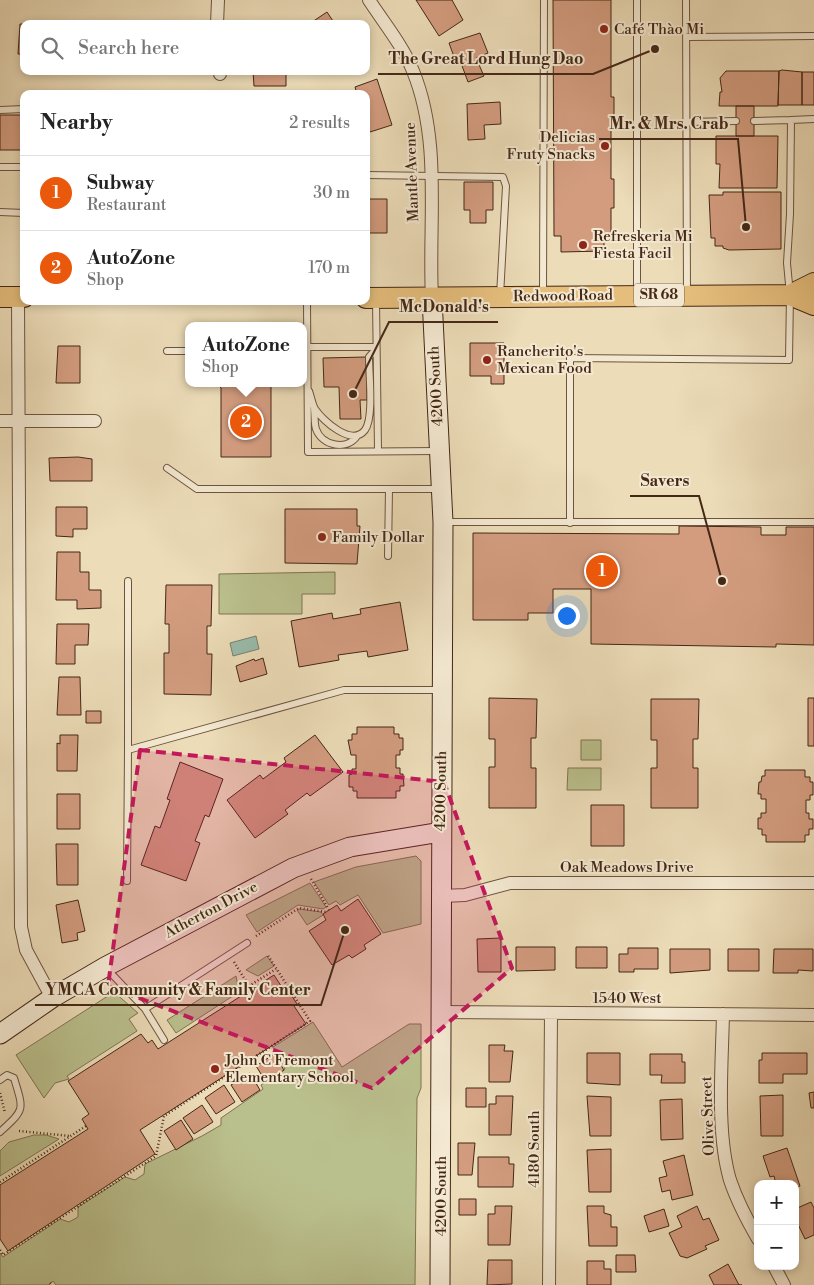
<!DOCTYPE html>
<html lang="en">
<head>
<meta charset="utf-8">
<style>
  body { margin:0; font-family:"Libre Bodoni",serif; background:#f2f2f2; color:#222 }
  .controls { position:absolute; right:15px; bottom:15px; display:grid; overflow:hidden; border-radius:10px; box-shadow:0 2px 8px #0003 }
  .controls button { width:45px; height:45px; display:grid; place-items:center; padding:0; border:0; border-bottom:1px solid #e0e0e0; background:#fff; color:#222; font:25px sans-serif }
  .you { position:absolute; left:566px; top:615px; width:18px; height:18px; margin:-12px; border:4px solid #fff; border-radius:50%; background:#1a73e8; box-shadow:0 0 0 8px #1a73e833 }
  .badge { display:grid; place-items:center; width:32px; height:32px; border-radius:50%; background:#ea580c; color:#fff; font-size:16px; font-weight:700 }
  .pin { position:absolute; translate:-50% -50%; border:2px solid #fff; box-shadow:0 1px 5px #0006 }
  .popup { position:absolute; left:185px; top:322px; width:122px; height:65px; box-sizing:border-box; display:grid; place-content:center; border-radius:10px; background:#fff; filter:drop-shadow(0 1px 4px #0005); font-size:16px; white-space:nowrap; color:#767676 }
  .popup b { font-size:19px; color:#222 }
  .popup::after { content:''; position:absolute; left:50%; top:100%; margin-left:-10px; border:10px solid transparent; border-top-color:#fff }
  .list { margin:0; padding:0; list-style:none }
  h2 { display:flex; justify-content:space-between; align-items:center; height:65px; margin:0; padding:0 20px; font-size:21px }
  h2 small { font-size:16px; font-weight:400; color:#767676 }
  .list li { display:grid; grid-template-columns:32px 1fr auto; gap:15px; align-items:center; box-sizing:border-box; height:75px; padding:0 20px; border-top:1px solid #e0e0e0 }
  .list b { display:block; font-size:19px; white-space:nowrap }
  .list p { margin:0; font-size:16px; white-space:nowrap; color:#767676 }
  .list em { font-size:16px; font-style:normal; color:#767676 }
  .icon { flex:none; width:28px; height:28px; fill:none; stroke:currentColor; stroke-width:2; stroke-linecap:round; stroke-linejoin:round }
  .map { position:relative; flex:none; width:814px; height:1285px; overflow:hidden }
  .search { position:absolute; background:#fff; box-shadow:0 2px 8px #0003; left:20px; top:20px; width:350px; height:55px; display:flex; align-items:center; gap:12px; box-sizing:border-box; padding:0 18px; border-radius:10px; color:#767676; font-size:19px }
  .panel { position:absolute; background:#fff; box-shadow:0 2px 8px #0003; left:20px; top:90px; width:350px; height:215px; border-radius:10px }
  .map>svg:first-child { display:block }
</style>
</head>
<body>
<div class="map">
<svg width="814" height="1285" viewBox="0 0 814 1285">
  <rect width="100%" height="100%" fill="#ecdcb8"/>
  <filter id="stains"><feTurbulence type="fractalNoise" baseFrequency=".004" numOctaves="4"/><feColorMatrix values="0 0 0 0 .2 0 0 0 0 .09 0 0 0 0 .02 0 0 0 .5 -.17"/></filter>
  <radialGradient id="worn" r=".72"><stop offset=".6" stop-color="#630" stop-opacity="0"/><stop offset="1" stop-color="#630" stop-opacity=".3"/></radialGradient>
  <!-- green -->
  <path fill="#bac08d" stroke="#7f7452" d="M335 572V594H302V614H219V574Z
    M581 740H601V760H581Z
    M568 768H601V790H567Z
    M416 856 421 861V924L383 933 358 895 340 905 336 901 329 905 314 882 356 867Z
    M310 883 326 907 323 909 298 905 257 932 246 915Z
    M299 909 321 912 323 915 307 925 297 910Z
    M267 956 274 966 258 976 246 970Z
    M236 976 239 992 176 1033 167 1020Z
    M114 992 138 1013 129 1019 137 1031 67 1076 69 1079 55 1083 44 1098 16 1055Z
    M313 1022 342 1067 409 1024H421V1088L417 1098 415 1285H56L53 1281 49 1285H0V1253L3 1257 60 1219 69 1222 78 1217V1207L125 1177 135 1180 144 1174 145 1164 202 1136 221 1125V1118L263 1089 261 1085 285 1069 273 1047Z
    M34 1135H46L59 1139 0 1176V1151L9 1142Z"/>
  <!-- water -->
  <path fill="#99bcac" stroke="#778070" d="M256 636 259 649 233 656 230 643Z"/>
  <!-- building -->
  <path fill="#d39c7f" stroke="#442716" d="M416 0H452L463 20 439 36Z
    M553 0H611V97H614V125H611V179H614V208H611V238H604V251L561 252V236H554Z
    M327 12 335 24H309Z
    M246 21 296 22V24H246Z
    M20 24H24V54H18Z
    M480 33 488 53 476 58 484 76 468 82 461 63 457 65 449 43Z
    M782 70 802 72V105H778L779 71Z
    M253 71H286V86H254Z
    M726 71H779L778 106H719L720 92H722L720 78Z
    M802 72H814V105H802Z
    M377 79 392 125 370 132 366 122V94H357L355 87Z
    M500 102 501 124 484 125 485 139 468 140 467 104Z
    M736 106H754V136H736Z
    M0 115H24V150H0Z
    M716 136H778L777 188H719L720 164H716Z
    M464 182H493V210H486V223H470V210H464Z
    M723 192H781V249L729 250 723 248V246H715V238H711L709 195H723Z
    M366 199H387V233H366Z
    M470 343H504V384H491V376H470Z
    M58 346H80V383H56Z
    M366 357 367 400H360L361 419H340L339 387H324L323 358Z
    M217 383H271V457H221V388Z
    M78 457 92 459V481H50L49 458Z
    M56 507H87V529H73V537L56 536Z
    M285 509H357V526H360L357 564 285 563Z
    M679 526 761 527V535H786V527H814V645L776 644V647L591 644V589H553V613H528V620H473V533L679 534Z
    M57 552H80V572H89V590H101V608L77 609V600H56Z
    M166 585H212L211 626H207V654H212L211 695 164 694V653H169V624H165Z
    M400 602 408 650 368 657 367 651 338 655 339 660 299 667 291 621 332 613 333 619 361 614 360 609Z
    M57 624H89L88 645H75V664H56Z
    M263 658 267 674 240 682 236 666 254 659 255 661Z
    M59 677H80L81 715H57Z
    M489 698 537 699 536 738H531V768H536V808H489V767H495V739H489Z
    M808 698H814V746H808Z
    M651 699H699L698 739H693V768H698V808H651V768H657V740H651Z
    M86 711H101V723H86Z
    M357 727H394V734H399V738H403V750H400V755H396V768H400V774H403L404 786H400V791H396V798H357V791H353V787H349V775L352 774V769H356V755H351L348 740H352V734H357Z
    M60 735H78L77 771H57V743L60 744Z
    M315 735 343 772 310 796 307 793 285 810 288 814 255 838 227 800 260 775 263 779 286 762 284 758Z
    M180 762 223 779 209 817 205 815 195 841 200 843 186 881 141 865 155 826 160 828 170 800 167 799Z
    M765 770H805V777H810V782H813V795H810V800H806V813H809V819H813V829H809V835H805V842H766V835H762V829H758V818H761V813H766V799H761V794H758L759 782H761L762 776H765Z
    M57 794H80V829H57Z
    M591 805H624V846H591Z
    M56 844H78V885H57Z
    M358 899 381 934 364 945 366 949 352 958 349 955 332 965 309 931 326 920 323 914 337 905 341 911Z
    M78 900 85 931 77 933 78 940 62 943 56 905Z
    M501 938V972H478L477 939Z
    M516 947H555V970L516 971Z
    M576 947H607V968H576Z
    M628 948H658V969H634V972H619V954H628Z
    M670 949H710V970L670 973Z
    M728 949H759V971H728Z
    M774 949H813V971L798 970V973H773Z
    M274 975 285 992 288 990 297 1004 294 1006 306 1024 140 1130 155 1154 8 1251 0 1239V1185L88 1129 82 1119 89 1114 68 1081 141 1034 148 1043 152 1040 158 1049Z
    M489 1045H505L504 1051H513L510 1082H489Z
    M587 1053H620V1085L587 1083Z
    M762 1053H807V1074H783V1083H759V1060H762Z
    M274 1054 284 1070 266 1082 256 1066Z
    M650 1054H682V1062H685V1083H661L662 1075H650Z
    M250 1073 260 1090 242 1102 231 1085Z
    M224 1085 235 1102 216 1114 205 1098Z
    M466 1088H486V1107H466Z
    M814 1092V1108H811L809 1093Z
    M783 1095V1136H761L760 1096Z
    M496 1096H513L511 1135H489V1104H496Z
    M587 1096 611 1097V1136H590Z
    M682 1099 683 1139 661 1140 660 1100Z
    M202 1105 213 1122 194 1134 183 1118Z
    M181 1120 193 1139 176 1150 164 1131Z
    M458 1143H475L472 1175H458Z
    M787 1148 800 1186 795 1188V1184H776L774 1176 770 1177 763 1156Z
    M611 1149V1192H589L587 1150Z
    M684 1155 693 1195 672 1200 670 1190 662 1192 659 1178 667 1176 663 1161Z
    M478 1157H509V1164H514L513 1187H478Z
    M459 1199H476V1215H459Z
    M811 1202 814 1208V1235L805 1239 795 1218V1209Z
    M495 1206H512L510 1245H488V1214H495Z
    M587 1206H604V1213L611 1215V1227H617V1246H589Z
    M697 1206 703 1220 709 1218 719 1240 705 1246 707 1249 687 1258 680 1256 669 1233 682 1227 677 1216Z
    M664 1209 669 1226 649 1232 644 1216Z
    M616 1255H635L636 1272H616Z
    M488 1260H512V1284L487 1285Z
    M587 1261H604V1269H611V1285H587Z
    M728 1264 739 1285H742H714L709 1275Z"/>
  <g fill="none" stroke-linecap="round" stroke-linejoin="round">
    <!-- lane casing -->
    <g stroke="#6e543e" stroke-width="8">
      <path id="lane" d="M637 0V294
        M686 0 687 294
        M686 37 814 36
        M0 110 24 109
        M754 121 791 120
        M686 122 736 121
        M0 167H24
        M366 175 503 177 506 186 500 296
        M0 212 24 213
        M543 294 544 0
        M307 301 308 452 438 451
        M376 301 378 450
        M307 347H376
        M167 351H188
        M309 391C311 396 312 404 315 409 323 421 352 447 365 430 374 418 369 374 369 357L376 349
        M314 409C315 415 314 423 316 429 322 446 347 451 357 436
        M167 468 197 489H439
        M445 522H814
        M570 523V358L789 360 790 295 787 263 790 214 791 120 814 119
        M388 556 389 489
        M128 750V581
        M127 881 128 750 344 690H441
        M106 968 145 1009 247 943
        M145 1009 164 1040
        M0 1080 7 1075 14 1078C24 1111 25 1109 0 1132"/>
    </g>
    <!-- street casing -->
    <g stroke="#6e543e" stroke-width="14">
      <path id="street" d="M369 0C384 23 403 46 413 71 442 142 428 223 432 298
        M217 24 218 0
        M220 71V74
        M18 297 21 927 26 950 52 998
        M0 421H95
        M442 896 465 895 510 883H814
        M441 1012 814 1015
        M723 1014C722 1064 716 1132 730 1180 737 1201 747 1220 758 1239
        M774 1266 784 1285
        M549 1285 551 1013"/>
    </g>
    <!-- secondary casing -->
    <g stroke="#442716" stroke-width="21">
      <path id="secondary" d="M432 298 443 522 440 1285
        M0 1034 52 998 105 967 293 868 350 847 441 832"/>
    </g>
    <!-- primary casing -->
    <g stroke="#442716" stroke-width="22">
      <path id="primary" d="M790 295 814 283
        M0 297H24
        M366 298 790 295 814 305"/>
    </g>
    <!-- path -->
    <path stroke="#442716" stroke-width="2.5" stroke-dasharray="1 2.5" stroke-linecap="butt" d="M311 879 329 910
      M256 936 299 908 326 912
      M234 962 249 986 276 969
      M0 1093 5 1113
      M19 1131 70 1136
      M0 1182 86 1126
      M0 1250 3 1255 156 1156 164 1116 310 1021 267 954
      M50 1283 52 1285"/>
    <!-- lane -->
    <use href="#lane" stroke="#f3e8d1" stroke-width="6"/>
    <!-- street -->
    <use href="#street" stroke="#f3e8d1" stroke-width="12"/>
    <!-- secondary -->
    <use href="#secondary" stroke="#f3e8d1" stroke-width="19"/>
    <!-- primary -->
    <use href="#primary" stroke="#e6be7c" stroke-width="20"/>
  </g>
  <!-- marked area -->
  <path fill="#c2185b" fill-opacity="0.2" stroke="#c2185b" stroke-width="4" stroke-dasharray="10 6" stroke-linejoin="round" d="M140 750 444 782 512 968 372 1088 108 986Z"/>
  <!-- markers -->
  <g fill="#8f2418" stroke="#f3e8d1" stroke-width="2">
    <circle cx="604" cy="29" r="5"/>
    <circle cx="605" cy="146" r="5"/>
    <circle cx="583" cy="245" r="5"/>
    <circle cx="487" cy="360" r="5"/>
    <circle cx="322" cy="537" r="5"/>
    <circle cx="215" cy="1069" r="5"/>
  </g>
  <g text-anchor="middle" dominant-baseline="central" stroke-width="4" stroke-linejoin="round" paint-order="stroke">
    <!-- shield labels -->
    <rect fill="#f3e8d1" stroke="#78614e" stroke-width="1" x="634" y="283.5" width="50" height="23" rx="4"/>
    <g font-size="14" font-weight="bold" fill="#442716">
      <text x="659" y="295">SR 68</text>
    </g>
    <!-- poi labels -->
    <g font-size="15" fill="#442716" stroke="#f3e8d1" text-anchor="start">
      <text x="614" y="29">Café Thào Mi</text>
      <text x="595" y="137" text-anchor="end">Delicias<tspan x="595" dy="17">Fruty Snacks</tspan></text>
      <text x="593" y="236">Refreskeria Mi<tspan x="593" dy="17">Fiesta Facil</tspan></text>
      <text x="497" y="351">Rancherito's<tspan x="497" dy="17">Mexican Food</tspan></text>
      <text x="332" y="537">Family Dollar</text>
      <text x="225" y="1060">John C Fremont<tspan x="225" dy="17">Elementary School</tspan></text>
    </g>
    <!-- street labels -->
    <g font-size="15" fill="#442716" stroke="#f3e8d1">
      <text transform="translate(412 172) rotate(-92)">Mantle Avenue</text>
      <text transform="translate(563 296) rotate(-1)">Redwood Road</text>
      <text transform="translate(436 386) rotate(-93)">4200 South</text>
      <text transform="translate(441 791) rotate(-89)">4200 South</text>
      <text x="627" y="867">Oak Meadows Drive</text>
      <text transform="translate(211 910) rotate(-28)">Atherton Drive</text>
      <text x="627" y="998">1540 West</text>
      <text transform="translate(708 1116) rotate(-92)">Olive Street</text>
      <text transform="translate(534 1149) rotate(-90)">4180 South</text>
      <text transform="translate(441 1196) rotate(-90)">4200 South</text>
    </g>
  </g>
  <!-- callouts -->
  <path fill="none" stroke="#442716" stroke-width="2" d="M655 49L593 74H378M746 227L738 139H599M353 394L389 322H498M722 581L699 496H630M345 930L321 1005H35"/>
  <g fill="#442716" stroke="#f3e8d1" stroke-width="2">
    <circle cx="655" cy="49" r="5"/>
    <circle cx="746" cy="227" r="5"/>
    <circle cx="353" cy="394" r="5"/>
    <circle cx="722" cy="581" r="5"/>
    <circle cx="345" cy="930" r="5"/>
  </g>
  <g font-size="16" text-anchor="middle" font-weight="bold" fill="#442716" stroke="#f3e8d1" stroke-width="4" stroke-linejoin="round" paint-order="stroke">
    <text x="486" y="64">The Great Lord Hung Dao</text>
    <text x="669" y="129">Mr. &amp; Mrs. Crab</text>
    <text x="444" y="312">McDonald's</text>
    <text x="665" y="486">Savers</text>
    <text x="178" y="995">YMCA Community &amp; Family Center</text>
  </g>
  <rect width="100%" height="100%" filter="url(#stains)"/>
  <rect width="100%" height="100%" fill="url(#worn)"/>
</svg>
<div class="controls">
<button>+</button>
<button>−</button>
</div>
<div class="you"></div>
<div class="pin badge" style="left:602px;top:571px">1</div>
<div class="pin badge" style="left:246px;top:422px">2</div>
<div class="popup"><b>AutoZone</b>Shop</div>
<div class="search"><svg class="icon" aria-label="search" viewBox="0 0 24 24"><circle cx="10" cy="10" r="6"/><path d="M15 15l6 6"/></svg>Search here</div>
<section class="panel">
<h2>Nearby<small>2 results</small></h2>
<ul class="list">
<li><span class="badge">1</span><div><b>Subway</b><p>Restaurant</p></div><em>30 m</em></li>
<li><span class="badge">2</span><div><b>AutoZone</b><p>Shop</p></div><em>170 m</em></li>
</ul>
</section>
</div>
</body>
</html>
